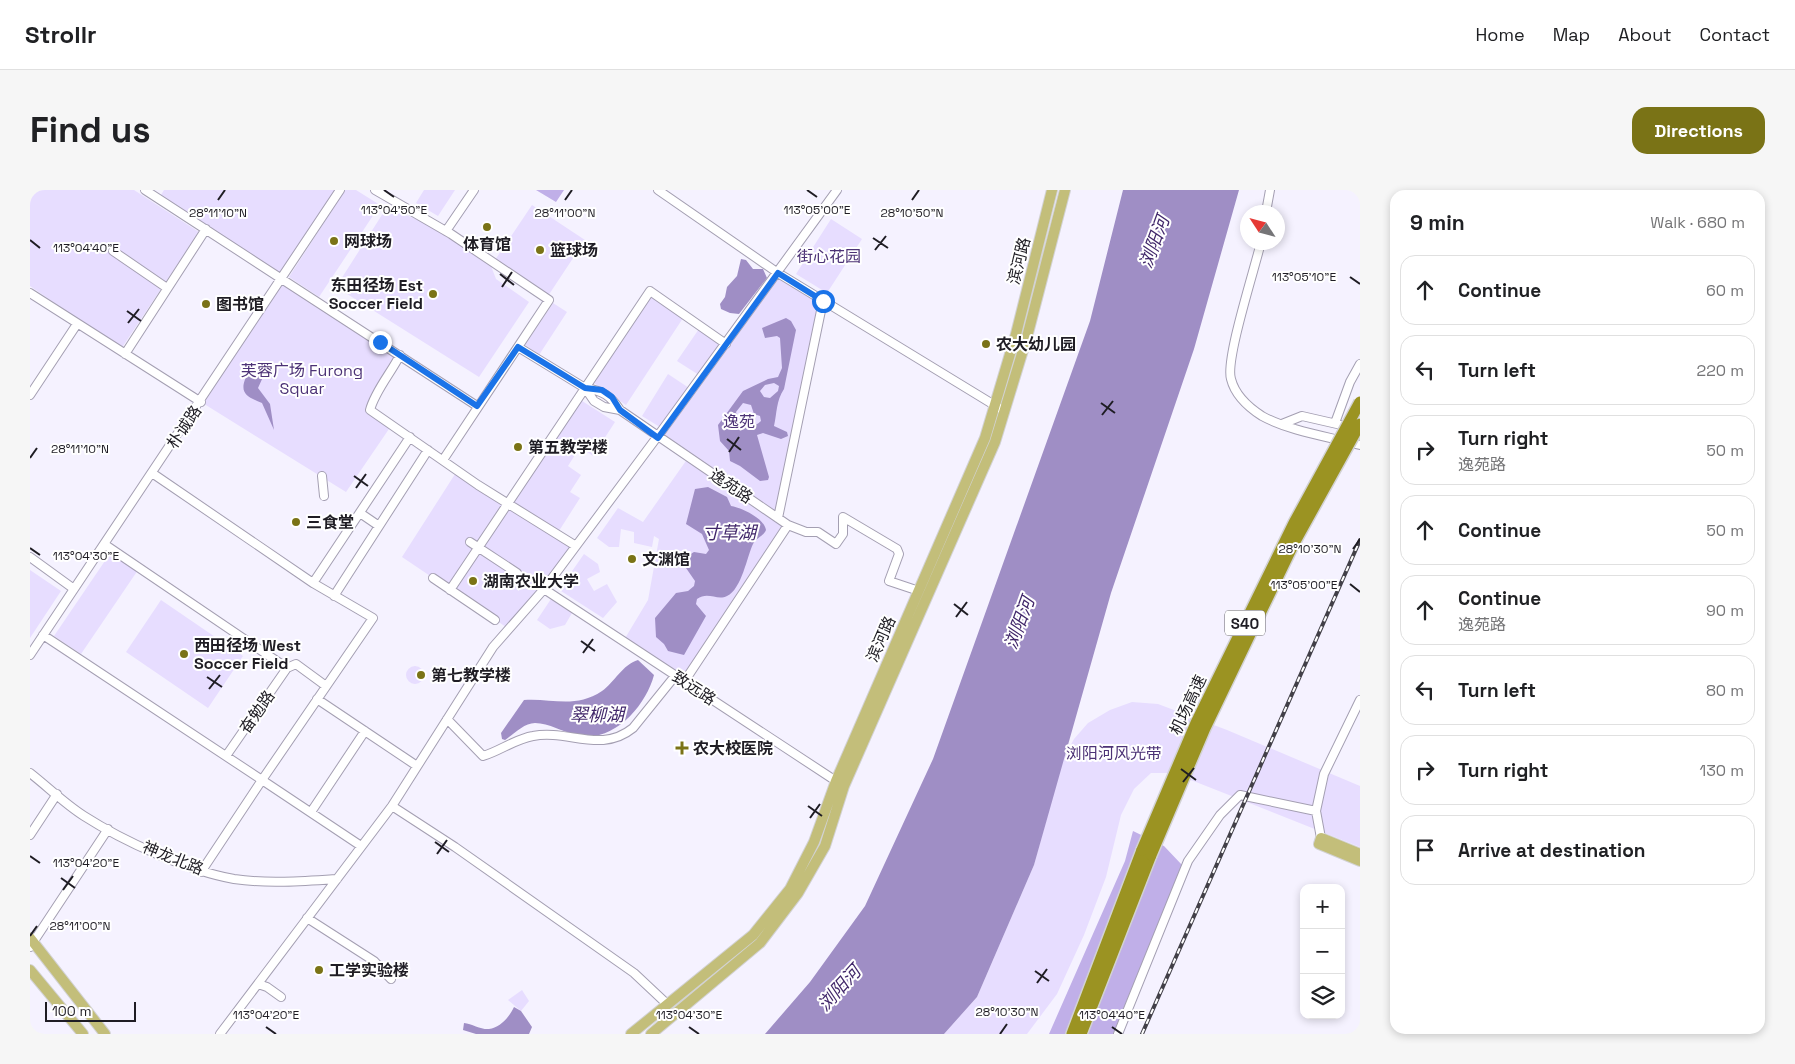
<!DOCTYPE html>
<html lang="en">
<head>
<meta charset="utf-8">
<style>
  body { margin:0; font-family:"Space Grotesk","Noto Sans SC",sans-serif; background:#f6f6f6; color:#202124 }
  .controls { position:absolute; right:15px; bottom:15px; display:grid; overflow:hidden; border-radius:10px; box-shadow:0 2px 8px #0003 }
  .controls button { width:45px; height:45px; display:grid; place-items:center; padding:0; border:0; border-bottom:1px solid #e0e0e0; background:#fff; color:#202124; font:25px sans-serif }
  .compass { position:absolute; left:1210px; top:15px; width:45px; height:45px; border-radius:50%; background:#fff; box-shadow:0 2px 8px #0003; rotate:306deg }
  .scale { position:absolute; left:15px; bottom:12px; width:91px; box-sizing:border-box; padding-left:5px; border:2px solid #1f1d24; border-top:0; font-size:14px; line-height:18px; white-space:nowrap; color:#1f1d24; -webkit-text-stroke:4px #fff; paint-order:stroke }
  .stop { position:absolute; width:15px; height:15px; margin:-11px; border:4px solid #1a73e8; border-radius:50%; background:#fff }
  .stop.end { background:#1a73e8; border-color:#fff; box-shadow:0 1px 5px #0008 }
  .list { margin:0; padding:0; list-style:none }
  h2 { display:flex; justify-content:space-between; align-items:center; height:65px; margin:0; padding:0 20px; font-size:21px }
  h2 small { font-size:16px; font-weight:400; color:#757577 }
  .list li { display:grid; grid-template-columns:32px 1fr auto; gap:15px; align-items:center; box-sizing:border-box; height:70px; margin:0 10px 10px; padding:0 10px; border:1px solid #e0e0e0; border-radius:15px }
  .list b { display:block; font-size:19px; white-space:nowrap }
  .list p { margin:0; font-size:16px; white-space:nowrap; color:#757577 }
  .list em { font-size:16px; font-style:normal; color:#757577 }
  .icon { flex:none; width:28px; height:28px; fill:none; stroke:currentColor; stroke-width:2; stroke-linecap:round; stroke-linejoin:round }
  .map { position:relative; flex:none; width:1330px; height:844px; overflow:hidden; border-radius:15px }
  header { display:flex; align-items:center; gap:30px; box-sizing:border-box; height:70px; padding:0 25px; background:#fff; border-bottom:1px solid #e0e0e0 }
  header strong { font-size:24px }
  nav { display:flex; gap:28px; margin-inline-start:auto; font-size:18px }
  .intro { display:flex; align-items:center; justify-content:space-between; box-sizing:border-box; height:120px; padding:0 30px }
  h1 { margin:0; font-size:35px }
  .button { padding:12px 22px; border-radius:15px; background:#7a7316; color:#fff; font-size:18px; font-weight:700 }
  main { display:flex; gap:30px; padding:0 30px }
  aside { flex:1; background:#fff; border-radius:15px; box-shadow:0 2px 8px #0003 }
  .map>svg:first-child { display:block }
</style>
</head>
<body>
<header>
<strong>Strollr</strong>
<nav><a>Home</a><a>Map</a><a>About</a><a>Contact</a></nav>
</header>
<div class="intro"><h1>Find us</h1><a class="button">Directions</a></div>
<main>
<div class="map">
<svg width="1330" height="844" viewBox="0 0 1330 844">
  <rect width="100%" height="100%" fill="#f5f2ff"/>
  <!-- green -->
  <path fill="#e7ddff" d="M4 0H104L169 42 91 159 0 96V5Z
    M134 0H306L250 83 131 5Z
    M315 0H326L350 15 289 107 259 87Z
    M394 0H425L408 26 386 13Z
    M502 15 555 50 518 106 465 70Z
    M357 17 421 44 458 68 466 89 499 112 449 187 306 97Z
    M801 29 832 49 797 103 766 84Z
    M748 87 788 113 745 322 632 246Z
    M251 88 325 136 353 159 366 167 337 221 361 236 316 302 171 212Z
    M620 101 655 125 596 215 561 191Z
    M523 113 537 122 509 165 495 155Z
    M671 136 696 154 672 187 647 171Z
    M638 184 662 200 633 239 612 226Z
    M549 209 585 232 563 266 550 257 538 276 551 285 540 302 550 308 527 344 546 356 479 439 372 367 427 281 477 312Z
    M658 268 758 335 654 492 594 450 618 410 629 349 624 346 622 357 604 353V342L591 339 589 357H579L567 348 588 318 613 332Z
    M81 362 108 380 51 464 24 446Z
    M554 364 568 374 570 382 557 389 564 401 577 394 587 412 573 428 531 401 533 394Z
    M0 380 31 401 0 448Z
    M521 409 542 423 535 435 520 439 507 430Z
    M131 410 213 466 178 518 96 462Z
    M376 485a9 9 0 1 1 18 0a9 9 0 1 1-18 0Z
    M1102 512 1128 514 1197 540 1330 596V657L1166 592 1140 583H1121L1104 599 1091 625 1076 687 1054 745 1027 804 997 844H914L947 807 1004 675 1033 569 1044 549 1058 533 1080 520Z
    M492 800 499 811 491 821 478 810Z"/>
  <!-- forest -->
  <path fill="#c0afe8" d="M506 0H534L526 12Z
    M1103 641 1134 656 1152 675 1083 844H1019L1095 671Z"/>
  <!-- water -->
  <path fill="#9f8ec5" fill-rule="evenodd" d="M1093 0H1209L1164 159 1081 403 1004 675 947 807 914 844H735L780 792 835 716 903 569 1060 131Z
    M711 69 716 70 723 79H733L737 88 709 124 700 123 691 119 690 114 695 107 697 97 707 86Z
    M756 128 761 131 766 140 754 199C746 211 747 223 744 236L757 242 758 246 751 249 733 243 727 245 739 287 738 290 730 291 710 276 700 271 699 261 690 251 688 235 713 201 738 189 748 187 752 178 750 148 747 146 735 148 732 138ZM744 193 749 196 748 201 740 208 734 207 730 201 735 195ZM713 213 721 215 724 224 730 226 731 231C724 238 717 237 709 232L706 222Z
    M219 180 233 187 228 198 240 214 244 240 232 213C212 205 209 201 219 180Z
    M678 297 697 307 701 316C712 318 734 328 736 340 733 347 727 347 723 354 717 366 712 399 697 406 687 411 678 401 667 409L666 414 676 426 654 465 638 461 634 454 626 447 625 428 646 403 658 401 664 396 665 391 656 378 659 365 664 362 676 364 679 360 672 344 656 334 665 299Z
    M608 470 624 485C616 516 582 555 546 545 533 542 519 533 505 533 494 533 484 544 475 550L472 549 471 543 494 510C522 508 545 519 572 501 584 493 593 474 608 470Z
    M484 817 491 821 502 837 499 844H446L433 840 434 833C442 834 452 840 459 839 470 838 480 826 484 817Z"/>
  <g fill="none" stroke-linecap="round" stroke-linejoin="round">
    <!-- minor casing -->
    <g stroke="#a49fb2" stroke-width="10">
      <path id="minor" d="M115 0 447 216
        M345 0 421 44 519 110 413 270
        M628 0 748 83 974 221
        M1236 22 1240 0
        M416 41 444 0
        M1231 52C1225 78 1195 170 1201 189 1205 205 1218 217 1232 226 1259 241 1300 247 1330 255
        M83 61 137 98
        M0 103 171 212
        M488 157 555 198 564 211 574 217 590 220 758 335 654 492
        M95 164 176 39
        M370 165C361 183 345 201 340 220L448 295 546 356
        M555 198C573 201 580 205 590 220
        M0 205 47 134
        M1305 233 1320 192 1330 174
        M1252 234 1272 226 1320 237
        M122 283 283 393 343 428 232 590 331 656
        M292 286 294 306
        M330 323 349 336
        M748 328 793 111
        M758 335 776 342H788L806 354 813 344V327L867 359 869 364 859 391 889 401
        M440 352 487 383
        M74 354 257 478 266 474 296 496
        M0 367 44 399
        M403 388 465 430
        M283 393 380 247
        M514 399 809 593
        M420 400 620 101 696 154
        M304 406 398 260
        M13 445 232 590 171 682
        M0 465 310 0
        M287 509 387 576
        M417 529 453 566C470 561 485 549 503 546 538 539 571 564 603 538L645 486
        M196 566 257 478
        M0 583C18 597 35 614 54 626 93 651 158 681 204 689 238 694 273 691 307 689
        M362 616 425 657 604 783 637 814
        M281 622 335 541
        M0 645 27 604
        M1291 648 1286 621 1294 584 1330 510
        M277 728 344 771 361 789
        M0 757 78 639
        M228 794 237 797 251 807
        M190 844 362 616 463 457 514 399 633 239 807 0
        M1088 844 1158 671 1190 625 1210 605 1286 621"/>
    </g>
    <!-- major casing -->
    <g stroke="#d2d2d3" stroke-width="12">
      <path id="major" d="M1330 664 1291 648 1289 654 1330 671
        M0 748 75 844
        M0 780 53 844
        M601 844 723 745 760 699 784 652 806 591 955 248 986 144 1022 0
        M621 844 730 753 768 703 795 656 814 596 965 252 997 147 1035 0"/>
    </g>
    <!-- highway casing -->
    <g stroke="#d2d2d3" stroke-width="14">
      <path id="highway" d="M1042 844 1112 660
        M1051 844 1121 665"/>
    </g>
    <!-- minor -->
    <use href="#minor" stroke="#fff" stroke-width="8"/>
    <!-- major -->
    <use href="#major" stroke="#c3be7a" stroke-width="10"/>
    <!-- highway -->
    <use href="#highway" stroke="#9b9322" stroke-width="11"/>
    <!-- rail casing -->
    <g stroke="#424048" stroke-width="4">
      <path id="rail" d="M1112 844 1330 350"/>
    </g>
    <!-- rail -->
    <use href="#rail" stroke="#fff" stroke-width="2" stroke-dasharray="5.5" stroke-linecap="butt"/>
    <!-- highway-bridge casing -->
    <g stroke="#d2d2d3" stroke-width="14" stroke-linecap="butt">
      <path id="highway-bridge" d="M1112 660 1166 533 1264 333 1330 212
        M1121 665 1175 538 1263 355 1330 234"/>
    </g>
    <!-- highway-bridge -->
    <use href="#highway-bridge" stroke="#9b9322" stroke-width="11"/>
  </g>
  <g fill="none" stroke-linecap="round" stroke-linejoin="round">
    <!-- route -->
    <path stroke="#1a73e8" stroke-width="6" d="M350 152 447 216 488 157 555 198 572 200 582 207 590 220 628 248 748 83 793 111"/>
  </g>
  <!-- ticks -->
  <path fill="none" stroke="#1f1d24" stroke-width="2" d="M354 0 364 7M777 0 787 7M188 10 195 0M535 10 542 0M882 10 889 0M843 48 858 58M0 50 10 58M845 60 856 46M470 84 484 95M1320 87 1330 94M472 97 482 82M97 121 111 131M98 133 109 119M1071 213 1085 223M1072 225 1083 211M697 249 711 260M699 262 709 247M0 268 7 258M324 286 338 296M326 298 336 284M0 358 10 365M1323 359 1330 349M1320 394 1330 402M924 414 938 425M926 427 937 412M551 451 565 461M553 463 563 449M177 487 192 497M179 499 190 485M1151 579 1166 590M1153 592 1164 578M778 616 792 626M780 628 790 614M405 652 419 662M407 664 417 650M0 666 10 673M31 688 45 698M33 700 43 686M0 746 7 736M1005 781 1019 791M1007 793 1017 779M236 837 246 844M659 837 669 844M1082 837 1092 844M970 844 977 834"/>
  <!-- markers -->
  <g fill="#7a7316" stroke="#fff" stroke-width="2">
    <circle cx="457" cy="37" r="5"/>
    <circle cx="304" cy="51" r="5"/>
    <circle cx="510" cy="60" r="5"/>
    <circle cx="403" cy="104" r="5"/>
    <circle cx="176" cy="114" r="5"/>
    <circle cx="956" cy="154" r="5"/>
    <circle cx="488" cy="257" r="5"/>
    <circle cx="266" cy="332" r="5"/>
    <circle cx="602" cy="369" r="5"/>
    <circle cx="443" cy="391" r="5"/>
    <circle cx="154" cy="464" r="5"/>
    <circle cx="391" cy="485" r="5"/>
    <path d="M649.5 550.5h5v5h5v5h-5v5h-5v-5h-5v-5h5z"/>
    <circle cx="289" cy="780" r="5"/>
  </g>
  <g text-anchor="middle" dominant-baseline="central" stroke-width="4" stroke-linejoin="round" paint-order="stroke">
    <!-- shield labels -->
    <rect fill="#fff" stroke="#626166" stroke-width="1" x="1195" y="420.5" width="40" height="25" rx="4"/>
    <g font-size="15" font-weight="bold" fill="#1f1d24">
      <text x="1215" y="433">S40</text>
    </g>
    <!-- poi labels -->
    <g font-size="16" font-weight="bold" fill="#1f1d24" stroke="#fff" text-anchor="start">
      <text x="314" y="51">网球场</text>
      <text x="457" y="54" text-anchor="middle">体育馆</text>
      <text x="520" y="60">篮球场</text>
      <text x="393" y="95" text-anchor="end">东田径场 Est<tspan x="393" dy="18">Soccer Field</tspan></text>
      <text x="186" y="114">图书馆</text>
      <text x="966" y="154">农大幼儿园</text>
      <text x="498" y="257">第五教学楼</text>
      <text x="276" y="332">三食堂</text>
      <text x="612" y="369">文渊馆</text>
      <text x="453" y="391">湖南农业大学</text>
      <text x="164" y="455">西田径场 West<tspan x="164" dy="18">Soccer Field</tspan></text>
      <text x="401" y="485">第七教学楼</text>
      <text x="663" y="558">农大校医院</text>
      <text x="299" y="780">工学实验楼</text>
    </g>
    <!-- park labels -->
    <g font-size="16" fill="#4c3276" stroke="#fff">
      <text x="799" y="66">街心花园</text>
      <text x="272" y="180">芙蓉广场 Furong<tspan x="272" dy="18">Squar</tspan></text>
      <text x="709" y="231">逸苑</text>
      <text x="1084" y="563">浏阳河风光带</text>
    </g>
    <!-- street labels -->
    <g font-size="16" fill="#1f1d24" stroke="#fff">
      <text transform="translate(989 71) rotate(-76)">滨河路</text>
      <text transform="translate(154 237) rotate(-56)">朴诚路</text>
      <text transform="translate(701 296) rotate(34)">逸苑路</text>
      <text transform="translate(851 449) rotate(-66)">滨河路</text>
      <text transform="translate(664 498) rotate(33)">致远路</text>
      <text transform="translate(1158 515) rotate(-65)">机场高速</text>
      <text transform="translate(227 522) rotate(-55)">奋勉路</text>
      <text transform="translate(143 668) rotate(22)">神龙北路</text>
    </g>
    <!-- water labels -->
    <g font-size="18" font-style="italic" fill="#41276a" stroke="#fff">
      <text transform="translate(1124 52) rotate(-70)">浏阳河</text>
      <text x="699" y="342">寸草湖</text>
      <text transform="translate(989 433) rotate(-70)">浏阳河</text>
      <text x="567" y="524">翠柳湖</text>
      <text transform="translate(809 798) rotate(-48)">浏阳河</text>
    </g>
  </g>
  <g font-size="12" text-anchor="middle" fill="#1f1d24" stroke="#fff" stroke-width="4" stroke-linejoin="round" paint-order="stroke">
    <text x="364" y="24">113°04'50"E</text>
    <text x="787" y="24">113°05'00"E</text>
    <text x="188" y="27">28°11'10"N</text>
    <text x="535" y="27">28°11'00"N</text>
    <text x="882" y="27">28°10'50"N</text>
    <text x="56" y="62">113°04'40"E</text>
    <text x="1274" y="91">113°05'10"E</text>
    <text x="50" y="263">28°11'10"N</text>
    <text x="1280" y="363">28°10'30"N</text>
    <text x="56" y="370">113°04'30"E</text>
    <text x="1274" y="399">113°05'00"E</text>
    <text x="56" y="677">113°04'20"E</text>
    <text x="50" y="740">28°11'00"N</text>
    <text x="977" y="826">28°10'30"N</text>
    <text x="236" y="829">113°04'20"E</text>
    <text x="659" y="829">113°04'30"E</text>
    <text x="1082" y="829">113°04'40"E</text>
  </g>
</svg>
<div class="controls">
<button>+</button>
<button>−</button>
<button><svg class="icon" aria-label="layers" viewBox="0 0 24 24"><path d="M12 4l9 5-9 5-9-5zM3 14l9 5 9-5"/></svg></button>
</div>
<svg class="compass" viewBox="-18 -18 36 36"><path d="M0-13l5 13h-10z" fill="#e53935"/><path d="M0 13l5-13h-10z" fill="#757577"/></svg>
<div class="scale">100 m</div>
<div class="stop" style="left:793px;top:111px"></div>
<div class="stop end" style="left:350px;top:152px"></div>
</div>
<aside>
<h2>9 min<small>Walk · 680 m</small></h2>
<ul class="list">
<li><svg class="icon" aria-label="ahead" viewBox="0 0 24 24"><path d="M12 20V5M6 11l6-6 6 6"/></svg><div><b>Continue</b></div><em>60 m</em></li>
<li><svg class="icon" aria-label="left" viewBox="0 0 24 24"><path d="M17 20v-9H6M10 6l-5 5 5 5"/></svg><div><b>Turn left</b></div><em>220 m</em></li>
<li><svg class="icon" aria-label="right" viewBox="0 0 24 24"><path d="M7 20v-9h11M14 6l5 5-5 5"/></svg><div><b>Turn right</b><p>逸苑路</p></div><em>50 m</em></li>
<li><svg class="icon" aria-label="ahead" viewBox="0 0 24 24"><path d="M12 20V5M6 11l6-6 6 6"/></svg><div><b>Continue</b></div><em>50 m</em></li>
<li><svg class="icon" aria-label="ahead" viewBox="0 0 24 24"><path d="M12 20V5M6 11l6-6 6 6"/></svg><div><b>Continue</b><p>逸苑路</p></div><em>90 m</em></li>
<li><svg class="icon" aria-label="left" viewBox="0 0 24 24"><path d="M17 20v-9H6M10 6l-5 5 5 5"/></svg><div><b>Turn left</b></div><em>80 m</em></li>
<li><svg class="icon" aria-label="right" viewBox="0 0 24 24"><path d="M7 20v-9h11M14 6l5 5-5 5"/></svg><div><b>Turn right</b></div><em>130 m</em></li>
<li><svg class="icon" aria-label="arrive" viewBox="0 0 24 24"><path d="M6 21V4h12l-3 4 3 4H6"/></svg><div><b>Arrive at destination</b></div></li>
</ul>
</aside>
</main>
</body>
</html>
